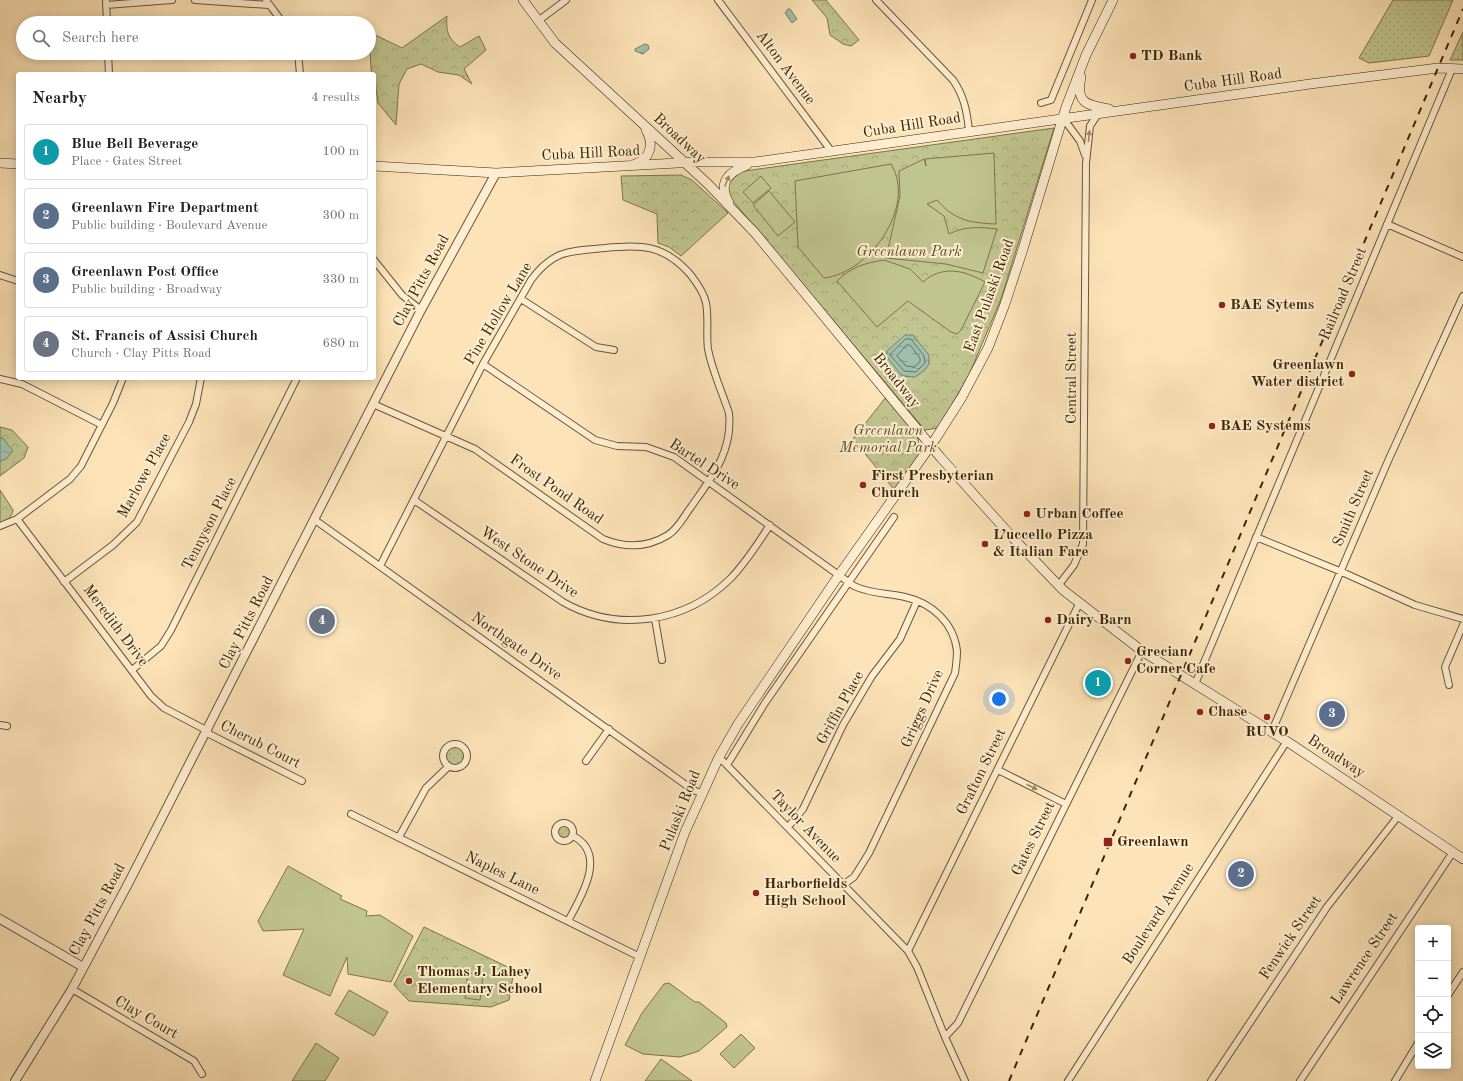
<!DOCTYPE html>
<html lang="en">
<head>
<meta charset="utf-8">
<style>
  body { margin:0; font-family:"Old Standard TT",serif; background:#f6f6f6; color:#202124 }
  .controls { position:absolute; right:12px; bottom:12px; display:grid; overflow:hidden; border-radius:4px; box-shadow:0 2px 10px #0003 }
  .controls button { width:36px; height:36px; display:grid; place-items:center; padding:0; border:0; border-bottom:1px solid #e0e0e0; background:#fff; color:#202124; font:20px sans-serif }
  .you { position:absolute; left:999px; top:699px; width:14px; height:14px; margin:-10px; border:3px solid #fff; border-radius:50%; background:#1a73e8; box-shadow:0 0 0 6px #1a73e833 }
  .badge { display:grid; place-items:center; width:26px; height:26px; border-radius:50%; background:#0f766e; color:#fff; font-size:13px; font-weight:700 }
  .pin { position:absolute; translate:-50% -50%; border:2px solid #fff; box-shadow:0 1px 4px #0006 }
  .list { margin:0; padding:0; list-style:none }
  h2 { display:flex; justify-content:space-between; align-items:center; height:52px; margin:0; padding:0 16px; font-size:17px }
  h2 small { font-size:13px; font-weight:400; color:#757577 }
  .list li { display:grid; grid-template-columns:26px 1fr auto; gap:12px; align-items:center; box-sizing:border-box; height:56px; margin:0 8px 8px; padding:0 8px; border:1px solid #e0e0e0; border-radius:4px }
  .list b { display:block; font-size:15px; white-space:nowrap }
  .list p { margin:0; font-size:13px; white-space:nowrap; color:#757577 }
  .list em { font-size:13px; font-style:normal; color:#757577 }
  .icon { flex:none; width:22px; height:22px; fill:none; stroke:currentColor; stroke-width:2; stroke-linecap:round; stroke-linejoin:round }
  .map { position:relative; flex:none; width:1463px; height:1081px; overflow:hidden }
  .search { position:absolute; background:#fff; box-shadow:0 2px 10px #0003; left:16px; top:16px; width:360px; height:44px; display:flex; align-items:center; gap:10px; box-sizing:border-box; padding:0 14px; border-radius:22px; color:#757577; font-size:15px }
  .panel { position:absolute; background:#fff; box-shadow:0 2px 10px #0003; left:16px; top:72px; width:360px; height:308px; border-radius:4px }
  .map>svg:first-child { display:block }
</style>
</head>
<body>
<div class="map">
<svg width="1463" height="1081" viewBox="0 0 1463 1081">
  <defs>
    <pattern id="grass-dots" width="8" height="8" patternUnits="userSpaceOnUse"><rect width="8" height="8" fill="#c0c48e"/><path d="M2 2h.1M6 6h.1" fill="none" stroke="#a6a879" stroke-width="1.8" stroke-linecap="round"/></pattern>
    <pattern id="forest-crowns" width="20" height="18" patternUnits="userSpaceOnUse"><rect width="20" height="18" fill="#c0c48e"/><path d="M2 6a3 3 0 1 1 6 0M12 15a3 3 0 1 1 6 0" fill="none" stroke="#a6a879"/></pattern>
    <pattern id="water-ripples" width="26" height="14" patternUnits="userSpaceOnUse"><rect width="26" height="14" fill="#9fbfae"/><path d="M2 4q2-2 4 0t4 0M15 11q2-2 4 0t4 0" fill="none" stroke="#839b8b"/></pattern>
  </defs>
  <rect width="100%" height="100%" fill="#fde4b8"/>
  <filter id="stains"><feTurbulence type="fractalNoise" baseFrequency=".005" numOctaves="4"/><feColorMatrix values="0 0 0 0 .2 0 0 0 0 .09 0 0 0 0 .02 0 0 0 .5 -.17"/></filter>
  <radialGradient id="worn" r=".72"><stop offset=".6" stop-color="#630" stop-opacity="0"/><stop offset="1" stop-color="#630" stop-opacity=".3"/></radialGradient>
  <!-- grass -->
  <path fill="url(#grass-dots)" stroke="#7e7448" d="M1393 0H1453L1429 56 1369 63 1359 58Z
    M1463 32V60H1450Z
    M445 756a10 10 0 1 1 20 0a10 10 0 1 1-20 0Z
    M556 832a8 8 0 1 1 16 0a8 8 0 1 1-16 0Z"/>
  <!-- forest -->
  <path fill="url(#forest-crowns)" stroke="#7e7448" d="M812 0H826L859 40 851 46 843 44 830 35 827 18Z
    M447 16C446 30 447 38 460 47L479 36 486 50 464 69 472 84 459 75 438 72 421 64 407 69 399 84 396 125 378 103 374 74H372L371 69 369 32 402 48Z
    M1054 128 1001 299 969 375 938 428 925 430 728 195 727 182 737 172Z
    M681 175 692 180 728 213 681 256 669 247 658 243 657 214 623 200 621 176Z
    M886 397 918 435 919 459 896 492 853 439Z
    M0 427 12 430 28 447 24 458 0 476Z
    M0 490 13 510C12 517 7 521 0 523Z
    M424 927 514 970 509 1000 491 1007 409 1001 394 985Z"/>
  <!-- pitch -->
  <path fill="#c0c48e" stroke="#7e7448" d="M994 153 996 224C970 223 954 220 937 200L927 204 944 216 949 234C965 226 979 227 997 229L983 273 946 264 886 258 900 196 899 171 924 159 926 166 925 159Z
    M891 164C917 207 869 273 824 278L798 247 795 181Z
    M761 176 771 188 753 203 743 192Z
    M769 191 795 222 778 236 753 205Z
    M884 260 910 269 923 282C942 265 964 270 985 282L961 330 957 334 951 332 908 301 877 327 837 281C851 267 865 263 884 260Z
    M288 866 342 896 340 899 367 911 366 916 380 915 413 936 391 982 348 974 347 957 330 996 283 975 304 929 263 931 258 921Z
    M468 973 483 975 480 1000 465 998Z
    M669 983 695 1002H699L726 1023 727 1027 699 1051 680 1057 643 1054 625 1045 642 1013 664 984Z
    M349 990 388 1012 374 1036 335 1014Z
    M741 1034 755 1048 734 1068 720 1054Z
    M316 1043 339 1058 325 1081H292Z
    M661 1059 692 1081H645Z"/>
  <!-- water -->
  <path fill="url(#water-ripples)" stroke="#778169" d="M788 9H790L797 19 792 23 785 13Z
    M645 44 648 45 649 49 643 54 635 51V49Z
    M905 335H913L929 355V364L925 370 915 377 902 376 886 356 887 351Z
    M0 438H3L13 451 6 459 0 461Z"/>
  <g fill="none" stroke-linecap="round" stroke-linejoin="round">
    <!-- shore -->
    <path stroke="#6e7258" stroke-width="1" d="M906 339H911L924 356 925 363 916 372 904 371 890 355Z
      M907 345H910L920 358V362L914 367 906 366 897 356Z"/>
    <!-- minor casing -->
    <g stroke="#6c5530" stroke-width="8">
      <path id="minor" d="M106 0 107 23
        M195 0 269 5
        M266 0 283 23
        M718 0 832 152
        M876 0 953 80C964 96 967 111 969 131
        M106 5 172 0
        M538 21 566 0
        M108 53 109 74
        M298 53 300 74
        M1041 103 1051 100 1092 0
        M1063 118 1080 141 1085 155
        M1387 224 1463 257
        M374 260 402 295 421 310
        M0 275 18 281
        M521 299 596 347 614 350
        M483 364 595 440 617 446 646 447 674 457 854 586C871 594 887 593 905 597 932 603 954 623 957 651 957 658 956 666 955 673L869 853 854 877 843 885
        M0 379 22 384 102 425
        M373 404 475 449 603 539C625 548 647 548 668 535 678 529 684 516 691 507 712 477 733 451 729 413 722 392 712 370 708 349 706 334 709 319 706 303 704 293 697 283 690 274 664 245 642 244 605 248 570 251 553 250 531 280L483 364 380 566
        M414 500 563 602C618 633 685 623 730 579 746 563 758 543 770 525
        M17 519 151 696 164 708 208 731
        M315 520 693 790 701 793
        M0 526 17 519 37 504 70 479 81 466 113 403 123 378
        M1256 537 1342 572 1415 605 1463 619
        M64 582 113 545 137 522 189 422 196 404 201 378
        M1058 586 1074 565 1083 544 1086 163 1090 126 1098 114
        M655 619 662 660
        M132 670 161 646 171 630 297 378
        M1195 684 1452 69
        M1449 685 1445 667 1463 625
        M0 725 7 726
        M1272 731 1388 461 1463 296
        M207 733 302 781
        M443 756a12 12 0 1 1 24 0a12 12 0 1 1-24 0Z
        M719 757 908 951 917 967 945 1037 965 1081
        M586 761 609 729
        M727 765 765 703 894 517
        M998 770 1066 804
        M351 814 640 957
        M555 832a9 9 0 1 1 18 0a9 9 0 1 1-18 0Z
        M788 827 803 809 843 725 872 676 900 639 917 601
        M399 837 426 788 448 767
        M568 921C581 897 608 854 573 836
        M908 951 1079 604
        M72 989 194 1061 202 1074
        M1448 995 1463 972
        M945 1037 958 1023 1142 651
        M1068 1081 1287 741
        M1211 1081 1327 907 1399 815
        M1300 1081 1453 852
        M1395 1081 1418 1043"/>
    </g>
    <!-- tertiary casing -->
    <g stroke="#6c5530" stroke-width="10">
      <path id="tertiary" d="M0 919 83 967
        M15 1081 72 989 129 882 421 310 496 173"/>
    </g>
    <!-- secondary casing -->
    <g stroke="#3c2502" stroke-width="10">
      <path id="secondary" d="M523 0 555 43 708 184 755 233 941 458 1014 539 1063 590 1142 651 1291 744 1463 859
        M1081 77C1075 104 1088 105 1109 109
        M0 163 18 164
        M635 164C651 159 654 143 646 130
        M374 166 496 173 696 162H755L1310 84 1438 68 1463 69
        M729 203C717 182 729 172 747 165
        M595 1081 685 832 719 757 738 724 839 575 936 438 962 397 988 348 1005 304 1023 249 1066 107 1086 55 1113 0"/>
    </g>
    <!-- minor -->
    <use href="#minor" stroke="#feedd1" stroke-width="6"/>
    <!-- tertiary -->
    <use href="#tertiary" stroke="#feedd1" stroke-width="8"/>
    <!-- secondary -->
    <use href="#secondary" stroke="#feedd1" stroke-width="9"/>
    <!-- rail -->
    <path stroke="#3c2502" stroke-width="2" stroke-dasharray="7 7" stroke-linecap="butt" d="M1009 1081 1463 9"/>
  </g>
  <!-- one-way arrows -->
  <defs><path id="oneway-solid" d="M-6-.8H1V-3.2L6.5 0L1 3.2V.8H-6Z"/></defs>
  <g fill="#9d896a">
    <use href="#oneway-solid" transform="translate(1089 136) rotate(-84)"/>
    <use href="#oneway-solid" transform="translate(727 181) rotate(-68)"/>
    <use href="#oneway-solid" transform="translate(1032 787) rotate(27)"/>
  </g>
  <!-- markers -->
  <g fill="#8f2418" stroke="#feedd1" stroke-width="1.5">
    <circle cx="1133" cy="56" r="4"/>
    <circle cx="1222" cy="305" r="4"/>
    <circle cx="1352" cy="374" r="4"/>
    <circle cx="1212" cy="426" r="4"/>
    <circle cx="863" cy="485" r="4"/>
    <circle cx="1027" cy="514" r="4"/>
    <circle cx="985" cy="544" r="4"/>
    <circle cx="1048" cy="620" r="4"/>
    <circle cx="1128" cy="661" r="4"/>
    <circle cx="1200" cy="712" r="4"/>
    <circle cx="1267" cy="717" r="4"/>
    <rect x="1103" y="837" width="10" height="10" rx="2"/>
    <circle cx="756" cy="893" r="4"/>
    <circle cx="409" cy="981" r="4"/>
  </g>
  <g text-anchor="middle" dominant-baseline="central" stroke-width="4" stroke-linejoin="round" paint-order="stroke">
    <!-- poi labels -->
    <g font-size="15" font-weight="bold" fill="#3c2502" stroke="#feedd1" text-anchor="start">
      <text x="1141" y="56">TD Bank</text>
      <text x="1230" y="305">BAE Sytems</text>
      <text x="1344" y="365" text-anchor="end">Greenlawn<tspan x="1344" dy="17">Water district</tspan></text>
      <text x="1220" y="426">BAE Systems</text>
      <text x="871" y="476">First Presbyterian<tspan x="871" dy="17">Church</tspan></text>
      <text x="1035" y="514">Urban Coffee</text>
      <text x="993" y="535">L’uccello Pizza<tspan x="993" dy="17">&amp; Italian Fare</tspan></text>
      <text x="1056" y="620">Dairy Barn</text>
      <text x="1136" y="652">Grecian<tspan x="1136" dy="17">Corner Cafe</tspan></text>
      <text x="1208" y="712">Chase</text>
      <text x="1267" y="732" text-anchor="middle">RUVO</text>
      <text x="1117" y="842">Greenlawn</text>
      <text x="764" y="884">Harborfields<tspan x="764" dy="17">High School</tspan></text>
      <text x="417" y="972">Thomas J. Lahey<tspan x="417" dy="17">Elementary School</tspan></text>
    </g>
    <!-- street labels -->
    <g font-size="15" fill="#3c2502" stroke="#feedd1">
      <text transform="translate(785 68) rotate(53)">Alton Avenue</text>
      <text transform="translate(1233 81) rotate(-8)">Cuba Hill Road</text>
      <text transform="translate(912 126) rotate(-9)">Cuba Hill Road</text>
      <text transform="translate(679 139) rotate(43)">Broadway</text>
      <text transform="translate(591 154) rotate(-3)">Cuba Hill Road</text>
      <text transform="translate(422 281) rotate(-62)">Clay Pitts Road</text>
      <text transform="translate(1344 294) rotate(-67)">Railroad Street</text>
      <text transform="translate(990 296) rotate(-70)">East Pulaski Road</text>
      <text transform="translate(499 314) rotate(-59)">Pine Hollow Lane</text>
      <text transform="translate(1072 378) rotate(-90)">Central Street</text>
      <text transform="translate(896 381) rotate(51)">Broadway</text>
      <text transform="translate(704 465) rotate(33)">Bartel Drive</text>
      <text transform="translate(145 476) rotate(-61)">Marlowe Place</text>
      <text transform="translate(556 490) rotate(35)">Frost Pond Road</text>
      <text transform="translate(1354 508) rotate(-67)">Smith Street</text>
      <text transform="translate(210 524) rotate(-63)">Tennyson Place</text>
      <text transform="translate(529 563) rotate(34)">West Stone Drive</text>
      <text transform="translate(247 623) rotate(-63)">Clay Pitts Road</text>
      <text transform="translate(115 626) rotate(53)">Meredith Drive</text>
      <text transform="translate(516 647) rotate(35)">Northgate Drive</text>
      <text transform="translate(841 708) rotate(-61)">Griffin Place</text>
      <text transform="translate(923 709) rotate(-66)">Griggs Drive</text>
      <text transform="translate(260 745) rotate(27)">Cherub Court</text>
      <text transform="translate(1336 757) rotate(33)">Broadway</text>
      <text transform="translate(982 772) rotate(-64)">Grafton Street</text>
      <text transform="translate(681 811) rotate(-68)">Pulaski Road</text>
      <text transform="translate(805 827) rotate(46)">Taylor Avenue</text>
      <text transform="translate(1034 839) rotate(-64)">Gates Street</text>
      <text transform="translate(502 874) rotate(26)">Naples Lane</text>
      <text transform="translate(98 910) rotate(-62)">Clay Pitts Road</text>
      <text transform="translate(1159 914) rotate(-57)">Boulevard Avenue</text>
      <text transform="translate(1291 938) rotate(-56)">Fenwick Street</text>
      <text transform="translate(1365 959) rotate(-56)">Lawrence Street</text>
      <text transform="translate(146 1018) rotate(30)">Clay Court</text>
    </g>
    <!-- park labels -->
    <g font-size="15" font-style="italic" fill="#5d4d25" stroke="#feedd1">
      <text x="909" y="252">Greenlawn Park</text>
      <text x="888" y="431">Greenlawn<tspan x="888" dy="17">Memorial Park</tspan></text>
    </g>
  </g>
  <rect width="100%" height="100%" filter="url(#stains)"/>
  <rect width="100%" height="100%" fill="url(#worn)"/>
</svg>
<div class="controls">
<button>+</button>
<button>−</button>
<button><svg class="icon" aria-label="locate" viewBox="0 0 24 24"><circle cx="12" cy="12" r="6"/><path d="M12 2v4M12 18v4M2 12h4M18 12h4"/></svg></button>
<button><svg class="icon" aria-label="layers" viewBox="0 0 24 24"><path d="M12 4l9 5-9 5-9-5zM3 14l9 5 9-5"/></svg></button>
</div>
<div class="you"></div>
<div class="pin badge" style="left:1098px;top:683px;background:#0f9aa8">1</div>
<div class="pin badge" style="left:1241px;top:874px;background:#5c6f8a">2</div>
<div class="pin badge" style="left:1332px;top:714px;background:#5c6f8a">3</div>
<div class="pin badge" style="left:322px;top:621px;background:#6b7280">4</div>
<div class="search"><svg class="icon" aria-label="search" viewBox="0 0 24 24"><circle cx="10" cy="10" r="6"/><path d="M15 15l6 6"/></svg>Search here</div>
<section class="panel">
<h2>Nearby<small>4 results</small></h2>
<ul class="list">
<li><span class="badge" style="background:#0f9aa8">1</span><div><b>Blue Bell Beverage</b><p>Place · Gates Street</p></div><em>100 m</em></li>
<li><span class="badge" style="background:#5c6f8a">2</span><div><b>Greenlawn Fire Department</b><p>Public building · Boulevard Avenue</p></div><em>300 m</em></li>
<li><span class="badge" style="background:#5c6f8a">3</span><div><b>Greenlawn Post Office</b><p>Public building · Broadway</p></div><em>330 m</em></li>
<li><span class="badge" style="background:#6b7280">4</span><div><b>St. Francis of Assisi Church</b><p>Church · Clay Pitts Road</p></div><em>680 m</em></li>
</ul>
</section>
</div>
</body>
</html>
